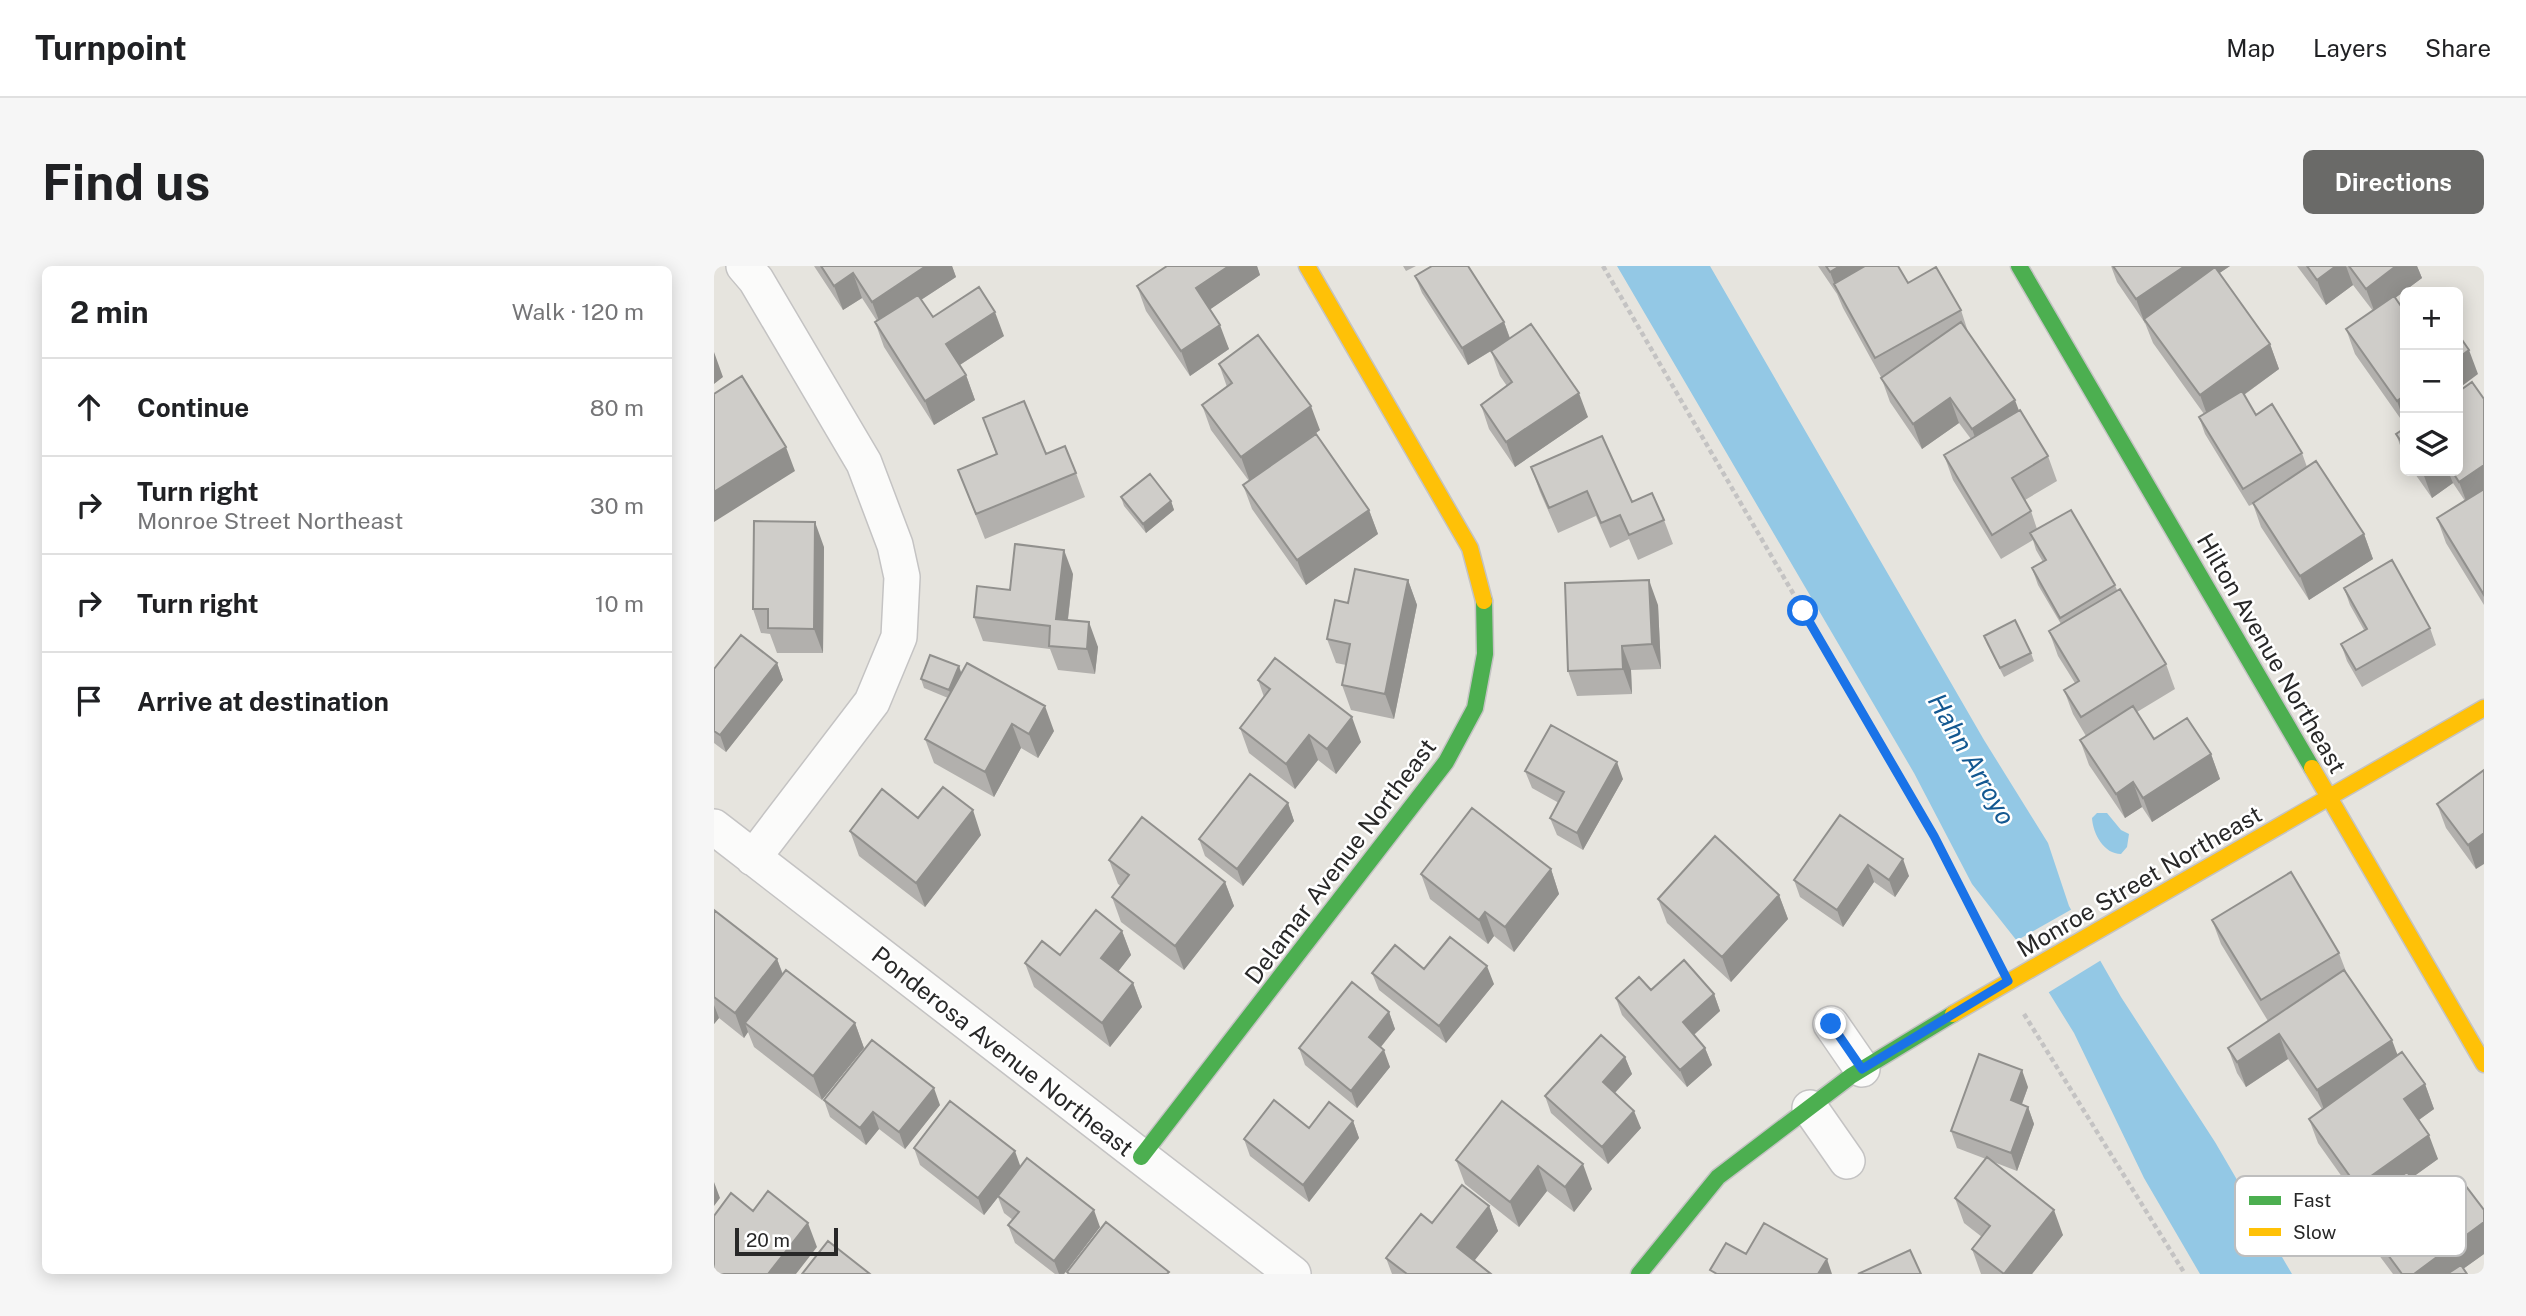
<!DOCTYPE html>
<html lang="en">
<head>
<meta charset="utf-8">
<style>
  body { margin:0; font-family:"Public Sans",sans-serif; background:#f6f6f6; color:#202124 }
  .controls { position:absolute; right:21px; top:21px; display:grid; overflow:hidden; border-radius:10px; box-shadow:0 4px 18px #0003 }
  .controls button { width:63px; height:63px; display:grid; place-items:center; padding:0; border:0; border-bottom:2px solid #e0e0e0; background:#fff; color:#202124; font:35px sans-serif }
  .scale { position:absolute; left:21px; bottom:18px; width:103px; box-sizing:border-box; padding-left:7px; border:4px solid #282828; border-top:0; font-size:19px; line-height:24px; white-space:nowrap; color:#282828; -webkit-text-stroke:5px #fff; paint-order:stroke }
  .stop { position:absolute; width:21px; height:21px; margin:-16px; border:5px solid #1a73e8; border-radius:50%; background:#fff }
  .stop.end { background:#1a73e8; border-color:#fff; box-shadow:0 2px 7px #0008 }
  .list { margin:0; padding:0; list-style:none }
  h2 { display:flex; justify-content:space-between; align-items:center; height:91px; margin:0; padding:0 28px; font-size:30px }
  h2 small { font-size:23px; font-weight:400; color:#757577 }
  .list li { display:grid; grid-template-columns:46px 1fr auto; gap:21px; align-items:center; box-sizing:border-box; height:98px; padding:0 28px; border-top:2px solid #e0e0e0 }
  .list b { display:block; font-size:26px; white-space:nowrap }
  .list p { margin:0; font-size:23px; white-space:nowrap; color:#757577 }
  .list em { font-size:23px; font-style:normal; color:#757577 }
  .icon { flex:none; width:38px; height:38px; fill:none; stroke:currentColor; stroke-width:2; stroke-linecap:round; stroke-linejoin:round }
  .map { position:relative; flex:none; width:1770px; height:1008px; overflow:hidden; border-radius:10px }
  header { display:flex; align-items:center; gap:42px; box-sizing:border-box; height:98px; padding:0 35px; background:#fff; border-bottom:2px solid #e0e0e0 }
  header strong { font-size:33px }
  nav { display:flex; gap:38px; margin-inline-start:auto; font-size:24px }
  .intro { display:flex; align-items:center; justify-content:space-between; box-sizing:border-box; height:168px; padding:0 42px }
  h1 { margin:0; font-size:49px }
  .button { padding:18px 32px; border-radius:10px; background:#6a6a68; color:#fff; font-size:24px; font-weight:700 }
  main { display:flex; gap:42px; padding:0 42px }
  aside { flex:1; background:#fff; border-radius:10px; box-shadow:0 4px 18px #0003 }
  .map>svg:first-child { display:block }
</style>
</head>
<body>
<header>
<strong>Turnpoint</strong>
<nav><a>Map</a><a>Layers</a><a>Share</a></nav>
</header>
<div class="intro"><h1>Find us</h1><a class="button">Directions</a></div>
<main>
<aside>
<h2>2 min<small>Walk · 120 m</small></h2>
<ul class="list">
<li><svg class="icon" aria-label="ahead" viewBox="0 0 24 24"><path d="M12 20V5M6 11l6-6 6 6"/></svg><div><b>Continue</b></div><em>80 m</em></li>
<li><svg class="icon" aria-label="right" viewBox="0 0 24 24"><path d="M7 20v-9h11M14 6l5 5-5 5"/></svg><div><b>Turn right</b><p>Monroe Street Northeast</p></div><em>30 m</em></li>
<li><svg class="icon" aria-label="right" viewBox="0 0 24 24"><path d="M7 20v-9h11M14 6l5 5-5 5"/></svg><div><b>Turn right</b></div><em>10 m</em></li>
<li><svg class="icon" aria-label="arrive" viewBox="0 0 24 24"><path d="M6 21V4h12l-3 4 3 4H6"/></svg><div><b>Arrive at destination</b></div></li>
</ul>
</aside>
<div class="map">
<svg width="1770" height="1008" viewBox="0 0 1770 1008">
  <rect width="100%" height="100%" fill="#e6e4de"/>
  <!-- water -->
  <path fill="#93c8e5" d="M903 0H996L1270 474 1334 577 1355 640 1407 731 1501 876 1578 1008H1486L1430 912 1360 767 1303 675 1258 618 1200 507Z
    M1383 547H1393L1407 564 1415 568 1413 581 1407 588C1390 588 1379 568 1378 552Z"/>
  <!-- pier -->
  <path fill="#e6e4de" d="M1360 642 1389 693 1332 728 1300 676Z"/>
  <g fill="none" stroke-linecap="round" stroke-linejoin="round">
    <!-- street casing -->
    <g stroke="#c4c3c3" stroke-width="38">
      <path id="street" d="M30 0 42 14 150 197 181 279 188 311 185 371 158 436 39 592
        M0 561 579 1008
        M1117 758 1148 803
        M1096 842 1133 895"/>
    </g>
    <!-- fast casing -->
    <g stroke="#c4c3c3" stroke-width="19">
      <path id="fast" d="M1305 0 1598 502
        M427 891 732 496 761 442 771 388 770 335
        M925 1008 1004 911 1137 810 1239 748"/>
    </g>
    <!-- slow casing -->
    <g stroke="#c4c3c3" stroke-width="19">
      <path id="slow" d="M593 0 756 282 770 335
        M1598 502 1770 798
        M1239 748 1770 442"/>
    </g>
    <!-- path -->
    <path stroke="#c4c3c3" stroke-width="4.5" stroke-dasharray="5 3.5" stroke-linecap="butt" d="M889 0 1220 570 1279 683
      M1310 748 1471 1008"/>
    <!-- street -->
    <use href="#street" stroke="#fbfbfa" stroke-width="35"/>
    <!-- fast -->
    <use href="#fast" stroke="#4caf50" stroke-width="16"/>
    <!-- slow -->
    <use href="#slow" stroke="#ffc107" stroke-width="16"/>
  </g>
  <!-- wall -->
  <path fill="#b2b0ad" d="M100 0H238L242 11 207 34 219 51 290 70 246 99 252 109 261 134 220 159 170 81 161 56 163 55 148 32 129 44Z
    M453 0H543L546 9 496 43 515 83 476 110 432 45 423 20Z
    M689 0H702L692 5Z
    M1104 0H1184L1194 17 1247 44 1255 69 1334 190 1343 215 1311 234 1317 245 1323 263 1401 319 1403 324 1452 398 1461 423 1423 446 1440 473 1497 488 1506 513 1438 556 1428 541 1411 552 1375 499 1366 474 1372 470 1359 448 1350 424 1361 417 1344 390 1335 365 1347 358 1324 319 1318 302 1329 296 1322 284 1319 274 1287 293 1239 214 1230 189 1257 173 1245 157 1208 183 1176 136 1167 111 1129 42 1123 28Z
    M1397 0H1516L1505 7 1556 78 1565 103 1530 129 1542 149 1588 187 1593 201 1650 268 1659 293 1595 334 1547 261 1539 238 1535 240 1491 168 1485 151 1490 148 1439 77 1431 57 1403 16Z
    M1583 0H1703L1708 12 1681 32 1691 46V159L1641 88 1632 63 1659 45 1639 19 1612 39Z
    M701 10 790 56 796 72 874 151 801 201 775 163 767 139 793 120 786 110 777 85 782 82 754 99 708 27Z
    M505 98 606 164 569 191 655 244 664 268 592 319 538 243 529 219 535 215 497 164 488 139 513 121Z
    M1770 133V339L1732 277 1723 252 1751 235 1739 217 1718 232 1699 205H1744Z
    M269 152 332 188 362 207 371 231 271 273 244 204 282 188Z
    M1691 162V193L1682 168Z
    M817 201 918 236 950 254 959 278 924 294 915 273 896 282 882 250 844 267 826 226Z
    M407 231 457 235 460 244 432 267 410 240Z
    M110 281 109 387H63L56 368 47 367 39 343Z
    M359 308 354 354 384 381 381 408 344 404 336 383 269 375 260 351 296 324Z
    M694 314 703 339 680 453 637 444 628 419 632 399 622 397 613 373 634 337Z
    M1630 322 1716 362 1722 379 1648 421 1633 395 1627 378 1650 364 1636 339Z
    M944 339 947 403 917 404 918 428 863 430 854 405Z
    M1270 370 1317 387 1320 395 1290 411 1273 378Z
    M63 397 69 414 12 486 0 477V403Z
    M247 408 340 465 324 492 307 482 280 531 220 497 211 473 234 432 210 422 207 413Z
    M544 414 647 476 622 508 604 494 581 523 535 487 526 462 550 431Z
    M1770 504 1762 603 1732 562 1723 538Z
    M811 505 909 513 869 584 843 569 836 552 845 537 818 522Z
    M574 537 580 555 529 620 491 590 485 573Z
    M1126 549 1195 610 1181 631 1160 616 1129 661 1086 631 1080 614Z
    M204 552 267 569 211 641 145 590 136 565Z
    M395 594 511 616 520 640 470 704 407 656 398 631 407 620 404 618Z
    M837 603 845 628 800 686 780 670 774 678 716 633 707 608Z
    M1065 629 1074 653 1017 716 953 657 944 633Z
    M0 644 63 693 69 708 141 757 150 782 108 834 40 781 34 766 30 772 5 752 0 758Z
    M1498 654 1625 687 1633 708 1684 790 1711 818 1720 843 1705 854 1724 893 1697 912 1720 942 1770 944V988L1749 1003 1753 1008H1679L1650 969 1641 944 1648 939 1604 877 1595 853 1608 843 1574 793 1532 821 1523 807 1514 782 1554 755 1507 678Z
    M408 665 417 689 404 705 419 717 428 741 396 781 320 721 311 697 346 689Z
    M658 707 780 718 732 777 665 724Z
    M937 724 1000 728 1006 745 980 769 991 782 998 799 973 821 908 749 902 732Z
    M675 746 681 763 667 781 676 801 643 842 591 799 585 782Z
    M911 791 918 808 901 827 927 862 894 898 837 847 831 830Z
    M1314 821 1308 838 1314 841 1320 858 1303 905 1277 895 1349 969 1318 1008H1267L1258 983 1268 971 1250 957 1241 932 1272 893 1243 882 1237 865Z
    M110 834 226 839 191 883 165 863 152 879 116 851Z
    M788 835 878 923 860 946 833 925 805 961 751 918 742 894Z
    M639 855 645 872 595 936 536 890 530 873Z
    M200 882 306 901 386 961 350 1008H341L301 977 294 959 299 954 290 947 284 931 270 949 206 899Z
    M775 940 784 965 761 994 778 1008H678L672 992 718 957Z"/>
  <!-- shaded-wall -->
  <path fill="#91908d" d="M212 0H238L242 11 167 60 158 36Z
    M515 0H543L546 9 491 47 482 22Z
    M1126 0H1171L1122 22 1116 6Z
    M1471 0H1516L1432 57 1430 53 1431 58 1422 33Z
    M1622 0H1632L1639 19 1612 39 1603 14Z
    M1682 0H1703L1708 12 1661 47 1652 23Z
    M139 7 148 32 129 44 120 20Z
    M281 46 290 70 241 102 232 78Z
    M790 56 796 73 754 99 748 82Z
    M506 59 515 83 476 110 467 85Z
    M1556 78 1565 103 1495 154 1486 129Z
    M1755 84 1764 108 1744 123V92Z
    M0 86 9 111 0 118Z
    M252 109 261 134 220 159 211 135Z
    M865 127 874 151 801 201 792 176Z
    M1691 129V158L1683 135Z
    M1236 132 1245 157 1208 183 1199 158Z
    M1301 134 1310 158 1267 188 1258 163Z
    M597 140 606 164 536 216 527 191Z
    M72 181 81 205 0 256V226Z
    M1770 199V230L1754 240 1745 216Z
    M1712 205H1734L1739 217 1718 232 1709 207Z
    M457 235 460 244 432 267 429 258Z
    M655 244 664 268 592 319 583 294Z
    M101 256 110 281 109 387 100 363Z
    M1650 268 1659 293 1595 334 1586 310Z
    M350 284 359 308 351 377 342 353Z
    M694 314 703 339 680 453 671 428Z
    M935 314 944 339 947 403 938 378Z
    M375 356 384 381 381 408 373 383Z
    M908 380 917 404 918 428 909 403Z
    M63 397 69 414 12 486 6 469Z
    M245 400 248 409 238 433 235 424Z
    M331 440 340 465 324 492 315 468Z
    M638 451 647 476 622 508 613 483Z
    M298 458 307 482 280 531 271 506Z
    M595 469 604 494 581 523 572 498Z
    M1497 488 1506 513 1438 556 1429 532Z
    M903 496 909 513 869 584 863 567Z
    M1419 516 1428 541 1411 552 1402 528Z
    M574 537 580 555 529 620 523 603Z
    M259 544 267 569 211 641 202 617Z
    M1770 567V598L1762 603 1754 579Z
    M1189 593 1195 610 1181 631 1175 614Z
    M1154 599 1160 616 1129 661 1123 644Z
    M837 603 845 628 800 686 791 661Z
    M511 616 520 640 470 704 461 680Z
    M1065 629 1074 653 1017 716 1008 691Z
    M771 646 780 670 774 678 765 654Z
    M408 665 417 689 396 716 387 692Z
    M63 693 72 718 31 757 34 766 30 772 21 747Z
    M773 700 780 718 732 777 725 760Z
    M419 717 428 741 396 781 388 757Z
    M1000 728 1006 745 975 773 969 756Z
    M0 739 5 752 0 758Z
    M675 746 681 763 661 788 655 771Z
    M141 757 150 782 108 834 99 810Z
    M1565 768 1574 793 1532 821 1523 796Z
    M1678 774 1687 798 1612 849 1603 824Z
    M991 782 998 799 973 821 966 804Z
    M670 784 676 801 643 842 637 825Z
    M911 791 918 808 895 833 889 816Z
    M1308 804 1314 821 1303 851 1297 834Z
    M1711 818 1720 843 1699 858 1690 833Z
    M220 822 226 839 191 883 185 866Z
    M1314 841 1320 858 1303 905 1297 887Z
    M920 845 927 862 894 898 888 881Z
    M159 846 165 863 152 879 146 862Z
    M639 855 645 872 595 936 589 919Z
    M1715 869 1724 893 1652 945 1643 920Z
    M301 885 307 902 270 949 264 932Z
    M869 898 878 923 860 946 851 921Z
    M824 900 833 925 805 961 796 936Z
    M0 916 6 932 0 940Z
    M775 940 784 965 752 1005 743 981Z
    M380 944 386 961 350 1008H345L340 995Z
    M1340 944 1349 969 1318 1008H1290Z
    M1770 956V988L1742 1008H1700Z
    M94 957 103 981 82 1008H54Z
    M1113 993 1118 1008H1104Z"/>
  <!-- building -->
  <path fill="#cfcdc9" stroke="#91908d" stroke-width="2" d="M107 0H212L158 36 139 7 120 20Z
    M453 0H515L482 22 506 59 467 85 423 20Z
    M718 0H754L790 56 748 82 701 10Z
    M1112 0H1126L1116 6Z
    M1151 0H1184L1194 17 1222 1 1247 44 1161 92 1120 18Z
    M1399 0H1471L1422 33Z
    M1593 0H1622L1603 14Z
    M1635 0H1682L1652 23Z
    M1501 1 1556 78 1486 129 1430 53Z
    M265 21 281 46 232 78 252 109 211 135 161 56 204 29 219 51Z
    M1680 30 1691 46V129L1683 135 1632 63Z
    M1247 56 1301 134 1258 163 1236 132 1199 158 1167 112Z
    M817 58 865 127 792 176 767 139 798 116 777 85Z
    M1744 68 1755 84 1744 92Z
    M544 69 597 140 527 191 488 139 518 117 505 98Z
    M28 110 72 181 0 226V128Z
    M1758 116 1770 133V199L1745 216 1738 205H1744V126Z
    M1528 125 1542 149 1558 138 1588 187 1529 223 1485 151Z
    M310 135 332 188 351 180 362 207 262 248 244 204 283 188 269 152Z
    M1306 144 1334 190 1298 212 1317 245 1278 269 1230 189Z
    M1691 162V181L1682 168Z
    M602 168 655 244 583 294 529 219Z
    M888 170 918 236 938 227 950 254 915 269 906 249 887 257 873 225 835 242 817 201Z
    M1602 195 1650 268 1586 310 1539 237Z
    M436 208 457 235 429 258 407 231Z
    M1770 223V329L1723 252Z
    M1357 244 1401 319 1346 352 1318 302 1332 294 1316 267Z
    M40 255 101 256 100 363 54 362V343H39Z
    M301 278 350 284 342 353 375 356 373 383 335 380 336 360 260 351 263 320 296 324Z
    M1678 294 1716 362 1642 404 1627 378 1653 363 1630 322Z
    M641 303 694 314 671 428 628 419 636 378 613 373 621 334 634 337Z
    M935 314 938 378 908 380 909 403 854 405 851 317Z
    M1406 323 1452 398 1367 451 1350 424 1365 415 1335 365Z
    M1301 354 1317 387 1286 402 1270 370Z
    M27 369 63 397 6 469 0 465V403Z
    M216 389 245 400 235 424 207 413Z
    M561 392 638 451 613 483 595 469 572 498 526 462 556 423 544 414Z
    M253 397 331 440 315 468 298 458 271 506 211 473Z
    M1419 440 1440 473 1473 452 1497 488 1429 532 1419 516 1402 528 1366 474Z
    M837 459 903 496 863 567 836 552 850 526 811 505Z
    M1770 504V567L1754 579 1723 538Z
    M536 508 574 537 523 603 485 573Z
    M229 521 259 544 202 617 136 565 168 523 204 552Z
    M758 542 837 603 791 661 771 646 765 654 707 608Z
    M1126 549 1189 593 1175 614 1154 599 1123 644 1080 614Z
    M428 551 511 616 461 680 398 631 415 609 395 594Z
    M1001 570 1065 629 1008 691 944 633Z
    M1577 606 1625 687 1547 734 1498 654Z
    M0 644 63 693 21 747 0 731Z
    M382 644 408 665 387 692 419 717 388 757 311 697 328 675 346 689Z
    M736 671 773 700 725 760 658 707 681 679 710 703Z
    M970 694 1000 728 969 756 991 782 966 804 902 732 925 711 937 724Z
    M72 704 141 757 99 810 31 757Z
    M1630 704 1678 774 1603 824 1565 768 1523 796 1514 782Z
    M638 716 675 746 655 771 670 784 637 825 585 782Z
    M887 769 911 791 889 816 920 845 888 881 831 830Z
    M158 774 220 822 185 866 159 846 146 862 110 834Z
    M1688 786 1711 818 1690 833 1715 869 1643 920 1595 853Z
    M1265 788 1308 804 1297 834 1314 841 1297 887 1237 865Z
    M560 834 595 862 615 836 639 855 589 919 530 873Z
    M236 835 301 885 264 932 200 882Z
    M788 835 869 898 851 921 824 900 796 936 742 894Z
    M1273 891 1340 944 1290 1008 1258 983 1276 960 1241 932Z
    M313 892 380 944 340 995 294 959 305 946 284 930Z
    M1693 906 1720 942 1751 919 1770 944V956L1700 1008H1688L1641 944Z
    M748 919 775 940 743 981 777 1008H693L672 992 707 948 718 957Z
    M54 925 94 957 54 1008H0V950L17 927 39 945Z
    M392 956 455 1006 453 1008H355L353 1006Z
    M1050 957 1113 993 1104 1008H1003L996 1004 1012 977 1032 988Z
    M114 975 156 1008H88Z
    M1196 984 1207 1008H1144Z
    M1747 999 1753 1008H1733Z"/>
  <g fill="none" stroke-linecap="round" stroke-linejoin="round">
    <!-- route -->
    <path stroke="#1a73e8" stroke-width="9" d="M1089 345 1220 570 1294 715 1148 803 1117 758"/>
  </g>
  <g text-anchor="middle" dominant-baseline="central" stroke-width="5" stroke-linejoin="round" paint-order="stroke">
    <!-- street labels -->
    <g font-size="24" fill="#282828" stroke="#fff">
      <text transform="translate(1558 387) rotate(60)">Hilton Avenue Northeast</text>
      <text transform="translate(626 595) rotate(-53)">Delamar Avenue Northeast</text>
      <text transform="translate(1425 615) rotate(-30)">Monroe Street Northeast</text>
      <text transform="translate(289 785) rotate(38)">Ponderosa Avenue Northeast</text>
    </g>
    <!-- water labels -->
    <g font-size="26" font-style="italic" fill="#135891" stroke="#fff">
      <text transform="translate(1258 493) rotate(60)">Hahn Arroyo</text>
    </g>
  </g>
  <!-- legend -->
  <rect x="1521" y="910" width="231" height="80" rx="10" fill="#fff" stroke="#bebebe" stroke-width="2"/>
  <rect x="1535" y="930" width="32" height="9" fill="#4caf50"/>
  <rect x="1535" y="962" width="32" height="8" fill="#ffc107"/>
  <g font-size="19" fill="#282828">
    <text x="1579" y="941">Fast</text>
    <text x="1579" y="973">Slow</text>
  </g>
</svg>
<div class="controls">
<button>+</button>
<button>−</button>
<button><svg class="icon" aria-label="layers" viewBox="0 0 24 24"><path d="M12 4l9 5-9 5-9-5zM3 14l9 5 9-5"/></svg></button>
</div>
<div class="scale">20 m</div>
<div class="stop" style="left:1089px;top:345px"></div>
<div class="stop end" style="left:1117px;top:758px"></div>
</div>
</main>
</body>
</html>
